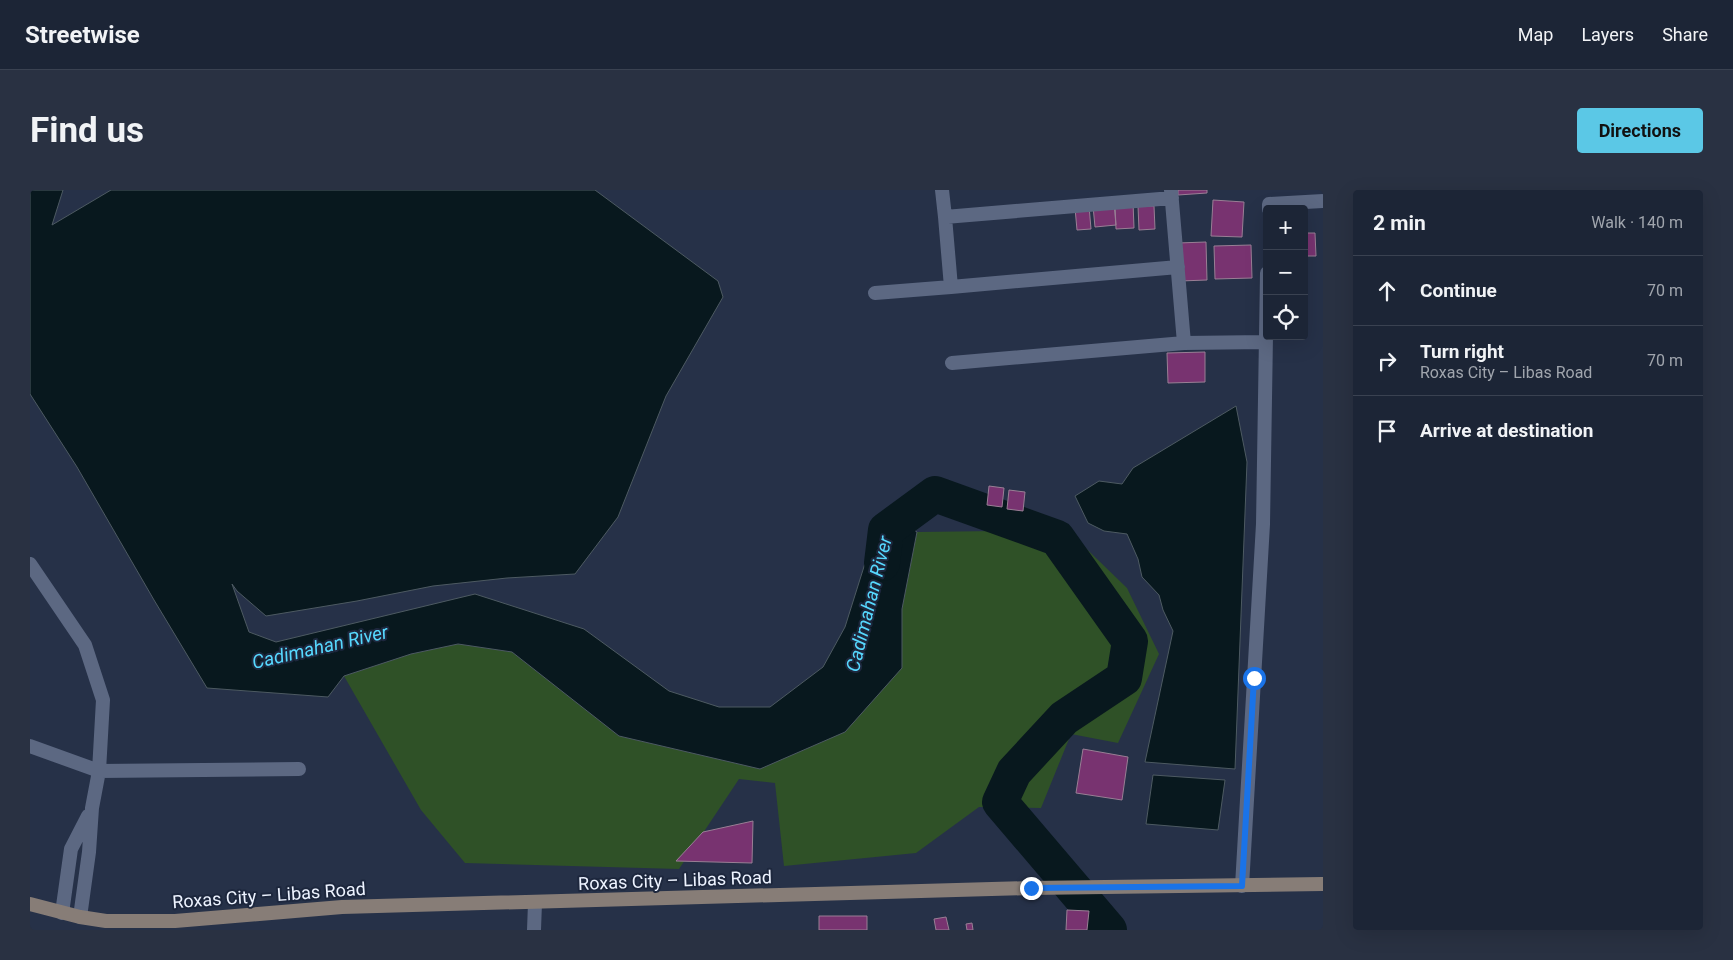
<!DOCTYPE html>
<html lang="en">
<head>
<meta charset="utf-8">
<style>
  body { margin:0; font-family:Roboto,sans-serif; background:#293142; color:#f1f3f6 }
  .controls { position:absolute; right:15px; top:15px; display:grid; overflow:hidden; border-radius:5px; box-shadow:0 5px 20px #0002 }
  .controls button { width:45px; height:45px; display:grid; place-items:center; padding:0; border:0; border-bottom:1px solid #3a4251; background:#1c2536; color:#f1f3f6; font:25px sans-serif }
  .stop { position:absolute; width:15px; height:15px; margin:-11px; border:4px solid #1a73e8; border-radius:50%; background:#fff }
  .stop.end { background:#1a73e8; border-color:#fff; box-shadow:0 1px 5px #0008 }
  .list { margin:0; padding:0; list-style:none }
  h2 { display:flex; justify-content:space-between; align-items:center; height:65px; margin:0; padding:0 20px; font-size:21px }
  h2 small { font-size:16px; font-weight:400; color:#a0a5ad }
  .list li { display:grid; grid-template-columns:32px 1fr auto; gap:15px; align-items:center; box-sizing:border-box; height:70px; padding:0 20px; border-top:1px solid #3a4251 }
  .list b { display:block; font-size:19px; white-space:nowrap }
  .list p { margin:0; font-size:16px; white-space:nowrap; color:#a0a5ad }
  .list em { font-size:16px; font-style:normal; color:#a0a5ad }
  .icon { flex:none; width:28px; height:28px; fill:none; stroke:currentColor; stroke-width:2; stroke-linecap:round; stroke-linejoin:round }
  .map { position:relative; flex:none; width:1293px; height:740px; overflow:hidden; border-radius:5px }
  header { display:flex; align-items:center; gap:30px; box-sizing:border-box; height:70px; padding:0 25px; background:#1c2536; border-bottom:1px solid #3a4251 }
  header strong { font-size:24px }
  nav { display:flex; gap:28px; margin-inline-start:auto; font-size:18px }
  .intro { display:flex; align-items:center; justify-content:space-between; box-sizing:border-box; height:120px; padding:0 30px }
  h1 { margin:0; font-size:35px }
  .button { padding:12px 22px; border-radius:5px; background:#5bc8e6; color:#111; font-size:18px; font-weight:700 }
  main { display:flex; gap:30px; padding:0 30px }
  aside { flex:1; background:#1c2536; border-radius:5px; box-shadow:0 5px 20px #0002 }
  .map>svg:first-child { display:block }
</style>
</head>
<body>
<header>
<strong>Streetwise</strong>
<nav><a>Map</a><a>Layers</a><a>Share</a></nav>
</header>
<div class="intro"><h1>Find us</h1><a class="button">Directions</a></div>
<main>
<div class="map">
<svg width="1293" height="740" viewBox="0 0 1293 740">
  <rect width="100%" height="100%" fill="#263148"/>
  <!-- green -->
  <path fill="#2f5127" d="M1037 340 1097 398 1129 464 1088 553 1041 544 1011 618 949 617 886 663 754 676 745 593 709 589 649 679 435 673 391 620 314 486 381 464 428 454 482 462 589 546 730 579 872 478V419L887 342Z"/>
  <!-- water -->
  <path fill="#08181e" stroke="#4d5a62" d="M0 0H33L22 35 81 0H565L688 91 693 107 636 206 588 327 545 384 477 388 403 396 327 411 236 426 207 401 202 394 219 442 246 452 445 404 554 439 639 501 689 517H740L793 477 815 437 837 367 858 322 887 342 872 419V478L815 542 730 579 589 546 482 462 428 454 381 464 314 486 298 507 177 498 124 410 47 277 0 204Z
    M1206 216 1217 272 1205 579 1115 572 1143 441 1133 420 1129 405 1112 387 1108 369 1097 344 1074 341 1058 333 1045 306 1069 291 1092 294 1103 278Z
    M1123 585 1195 590 1188 640 1116 634Z"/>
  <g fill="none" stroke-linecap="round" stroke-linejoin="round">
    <!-- river -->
    <path stroke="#08181e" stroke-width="36" d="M852 373 856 340 905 304 1027 348 1100 451 1094 488 1034 528 984 582 970 612 1079 740"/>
  </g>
  <!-- building -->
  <path fill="#783370" stroke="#997f95" d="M1148 0H1177V3L1148 5Z
    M1183 10 1214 12 1212 47 1181 46Z
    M1103 12 1104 38 1086 39 1085 13Z
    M1084 14 1086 35 1065 37 1063 16Z
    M1059 16 1061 39 1047 40 1045 18Z
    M1108 16H1124L1125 39 1109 40Z
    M1274 43H1285L1286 66H1274Z
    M1176 52 1177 90 1150 91 1148 53Z
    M1221 55 1222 88 1185 89 1184 56Z
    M1175 162V192L1138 193 1137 163Z
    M959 296 974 298 972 317 957 315Z
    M979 300 995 302 993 321 977 319Z
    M1053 559 1098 567 1092 610 1046 603Z
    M723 631 722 673 646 671 673 642Z
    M1037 720 1059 721 1057 740H1036Z
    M789 726H837V740H789Z
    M916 727 919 740H906L904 729Z
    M942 733 943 740H937L936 734Z"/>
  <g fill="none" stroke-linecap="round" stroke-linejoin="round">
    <!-- minor -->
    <path stroke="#5c6882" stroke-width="14" d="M912 0 915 27
      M1141 0 1154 153
      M1239 19V14L1293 11
      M921 97 1148 77
      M845 103 921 97 915 27 1142 8
      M922 173 1154 153 1235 152
      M0 374 55 455 73 510 69 581 62 618 59 662 50 727
      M0 556 69 581 269 579
      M1212 696 1233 334 1237 83
      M32 723 41 659 58 626
      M504 740 505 713"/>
    <!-- secondary -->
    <path stroke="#877d77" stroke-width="14" d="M0 714 50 727 76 731H145L312 717 1001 698 1293 694"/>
  </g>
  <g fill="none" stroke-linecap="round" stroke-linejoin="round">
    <!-- route -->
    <path stroke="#1a73e8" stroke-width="6" d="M1001 698 1212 696 1224 488"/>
  </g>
  <g text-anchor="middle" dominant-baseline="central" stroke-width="4" stroke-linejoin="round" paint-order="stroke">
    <!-- street labels -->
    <g font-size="18" fill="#edf3ff" stroke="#1d273d">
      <text transform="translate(645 690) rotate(-2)">Roxas City – Libas Road</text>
      <text transform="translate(239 705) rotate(-4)">Roxas City – Libas Road</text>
    </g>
    <!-- water labels -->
    <g font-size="19" font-style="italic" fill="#56d8fe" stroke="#1d273d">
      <text transform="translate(839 414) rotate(-76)">Cadimahan River</text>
      <text transform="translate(290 457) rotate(-13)">Cadimahan River</text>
    </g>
  </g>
</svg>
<div class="controls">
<button>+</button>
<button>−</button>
<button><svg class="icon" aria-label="locate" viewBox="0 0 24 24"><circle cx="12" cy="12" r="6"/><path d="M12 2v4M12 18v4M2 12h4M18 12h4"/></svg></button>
</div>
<div class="stop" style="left:1224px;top:488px"></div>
<div class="stop end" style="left:1001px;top:698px"></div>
</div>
<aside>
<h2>2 min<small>Walk · 140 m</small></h2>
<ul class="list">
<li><svg class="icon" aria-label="ahead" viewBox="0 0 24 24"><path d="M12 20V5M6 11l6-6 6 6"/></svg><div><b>Continue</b></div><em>70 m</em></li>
<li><svg class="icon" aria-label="right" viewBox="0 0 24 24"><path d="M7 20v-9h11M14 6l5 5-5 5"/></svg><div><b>Turn right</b><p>Roxas City – Libas Road</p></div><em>70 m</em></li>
<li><svg class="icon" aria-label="arrive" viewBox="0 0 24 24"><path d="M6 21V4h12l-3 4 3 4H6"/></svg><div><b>Arrive at destination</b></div></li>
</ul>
</aside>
</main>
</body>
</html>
